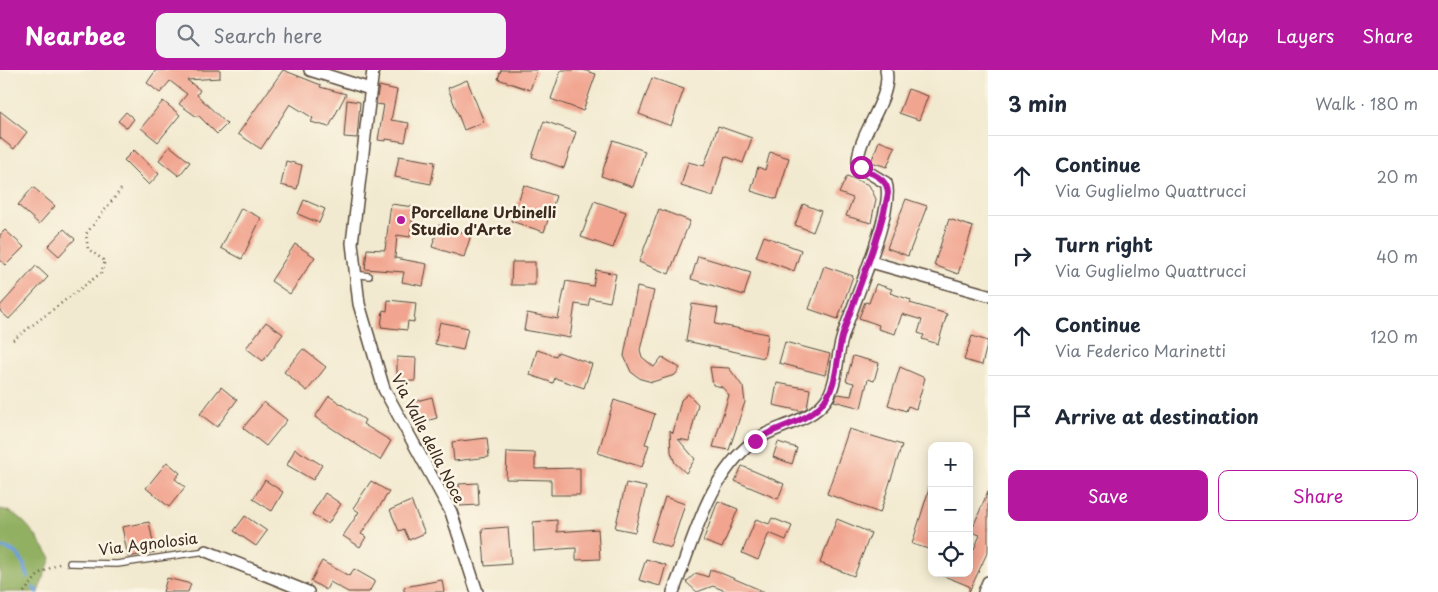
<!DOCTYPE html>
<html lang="en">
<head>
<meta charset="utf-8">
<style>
  body { margin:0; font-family:"Playpen Sans",sans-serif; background:#f2f2f3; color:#1f2937 }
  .controls { position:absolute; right:15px; bottom:15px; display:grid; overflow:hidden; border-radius:10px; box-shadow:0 2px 12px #0003 }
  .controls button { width:45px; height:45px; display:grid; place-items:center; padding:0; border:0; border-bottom:1px solid #e0e1e3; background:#fff; color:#1f2937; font:25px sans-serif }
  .stop { position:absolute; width:15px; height:15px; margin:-11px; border:4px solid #b5179e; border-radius:50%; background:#fff }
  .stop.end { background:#b5179e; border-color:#fff; box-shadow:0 1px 5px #0008 }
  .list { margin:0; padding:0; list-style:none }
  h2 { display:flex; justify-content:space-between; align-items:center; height:65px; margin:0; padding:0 20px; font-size:21px }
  h2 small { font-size:16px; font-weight:400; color:#747a83 }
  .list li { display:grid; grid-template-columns:32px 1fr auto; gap:15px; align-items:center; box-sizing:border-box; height:80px; padding:0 20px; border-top:1px solid #e0e1e3 }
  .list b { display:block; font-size:19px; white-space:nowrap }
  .list p { margin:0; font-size:16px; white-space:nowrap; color:#747a83 }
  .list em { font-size:16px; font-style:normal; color:#747a83 }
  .actions { display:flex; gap:10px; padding:15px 20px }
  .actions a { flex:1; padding:11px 0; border:1px solid #b5179e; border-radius:10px; text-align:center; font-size:18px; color:#b5179e }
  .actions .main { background:#b5179e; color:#fff }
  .icon { flex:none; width:28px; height:28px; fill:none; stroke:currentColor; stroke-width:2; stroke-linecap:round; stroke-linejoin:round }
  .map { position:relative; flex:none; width:988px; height:522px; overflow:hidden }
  header { display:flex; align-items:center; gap:30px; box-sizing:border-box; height:70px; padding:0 25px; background:#b5179e; color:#fff }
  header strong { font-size:24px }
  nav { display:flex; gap:28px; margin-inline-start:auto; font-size:18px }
  .search { width:350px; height:45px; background:#f2f2f3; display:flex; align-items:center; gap:12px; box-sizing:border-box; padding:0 18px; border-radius:10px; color:#747a83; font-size:19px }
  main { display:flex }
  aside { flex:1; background:#fff }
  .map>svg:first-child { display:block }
</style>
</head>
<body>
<header>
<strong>Nearbee</strong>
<div class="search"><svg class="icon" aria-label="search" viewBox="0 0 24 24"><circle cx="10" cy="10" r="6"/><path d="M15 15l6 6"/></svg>Search here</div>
<nav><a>Map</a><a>Layers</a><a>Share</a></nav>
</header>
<main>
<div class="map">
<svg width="988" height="522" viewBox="0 0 988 522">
  <rect width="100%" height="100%" fill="#fcf5e5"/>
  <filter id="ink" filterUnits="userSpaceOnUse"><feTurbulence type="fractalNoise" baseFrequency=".02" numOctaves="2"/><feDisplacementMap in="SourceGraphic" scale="10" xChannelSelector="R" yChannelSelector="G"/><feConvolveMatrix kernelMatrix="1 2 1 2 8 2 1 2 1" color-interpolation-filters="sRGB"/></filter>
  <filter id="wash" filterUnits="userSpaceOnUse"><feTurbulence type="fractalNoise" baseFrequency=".0096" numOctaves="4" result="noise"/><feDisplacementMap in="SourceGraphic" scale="20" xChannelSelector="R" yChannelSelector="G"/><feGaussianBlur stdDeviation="1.12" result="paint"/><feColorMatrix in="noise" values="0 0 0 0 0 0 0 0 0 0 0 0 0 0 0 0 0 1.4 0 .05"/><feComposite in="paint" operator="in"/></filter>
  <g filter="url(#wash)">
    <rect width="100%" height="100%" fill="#f2ead0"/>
    <!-- forest -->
    <path fill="#92b062" stroke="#666d40" d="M0 439C22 441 39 471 51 488L38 522H0Z"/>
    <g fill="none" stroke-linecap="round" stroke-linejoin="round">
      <!-- stream -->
      <path stroke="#6da1d9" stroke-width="4" d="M0 477C19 480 23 490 28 507
        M34 518 37 522"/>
    </g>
    <g id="blocks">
      <!-- building -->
      <path fill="#f1a48f" d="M156 0H220V8L187 10 200 20 197 25 227 54 217 64 198 45 197 47 179 34 187 24 170 11 160 23 147 13Z
        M283 0 321 15 320 17 346 24 329 57 311 52 313 48 290 34 261 79 238 64Z
        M501 0H537L530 20 498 9Z
        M561 0H583L596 4 583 41 551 29Z
        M652 8 684 19 671 56 639 44Z
        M467 10 484 52 464 60 448 18Z
        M379 16 397 20 391 50 409 53 405 72 386 69V71L378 70 384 35 376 34Z
        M908 19 928 26 919 50 899 43Z
        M347 30 360 32 357 68 344 67Z
        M163 31 180 45 158 72 141 58Z
        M0 41 27 62 14 79 0 68Z
        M126 42 134 49 127 58 118 51Z
        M544 51 576 62 564 98 532 87Z
        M718 56 752 68 743 93 725 86 713 126 681 116 688 92 704 96Z
        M613 70 645 81 633 117 601 106Z
        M879 71 895 77 887 97 871 92Z
        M170 76 190 92 179 106 159 90Z
        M134 80 159 104 149 115 124 90Z
        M770 82 789 88 777 129 751 121 758 97 765 100Z
        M399 86 435 92 431 114 395 107Z
        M286 91 302 95 297 119 281 115Z
        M847 106 869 115 876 129 871 153 846 146 853 128 839 123Z
        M524 115 556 126 544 162 511 151Z
        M33 117 55 136 39 154 18 135Z
        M906 129 927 136 908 186 887 178Z
        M304 130 325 139 319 153 298 144Z
        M594 131 626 142 613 178 581 167Z
        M391 134 414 137 410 167 397 165 395 188 427 194 423 216 402 212 404 202 365 199 367 179 385 180Z
        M803 134 821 141 813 162 795 155Z
        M241 138 261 148 242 189 221 178Z
        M659 139 690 151 669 204 639 192Z
        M949 149 973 157 958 204 934 195Z
        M439 155 471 165 464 187 432 177Z
        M64 159 75 169 59 186 48 176Z
        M5 160 24 177 6 195 0 190V165Z
        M764 166 801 180 794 201 756 187Z
        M295 174 315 187 290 224 271 211Z
        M698 186 751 202 744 225 691 209Z
        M512 192H535V215H511Z
        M36 196 48 207 9 249 0 241V236Z
        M824 196 853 206 838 249 809 239Z
        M596 200 616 204 610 232 590 228 588 236 575 234 570 268 524 260 527 243 558 249 566 211 593 216Z
        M876 214 892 219 890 223 911 230 910 233 947 244 938 274 922 269 924 265 918 263 922 250 902 244 895 264 878 259 879 255 859 248 865 232 869 233Z
        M637 217 654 221 640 280 642 287 654 297 662 287 680 298 675 305 652 312 641 309 631 302 624 286Z
        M388 230 416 233 414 252 408 251 407 260 381 257 383 240 387 241Z
        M692 234 718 238 715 254 768 264 764 288 686 271Z
        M266 252 283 264 263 291 246 278Z
        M440 252 468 258 463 280 435 274Z
        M972 266 988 271 982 295 964 290Z
        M785 272 830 284 825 305 779 293Z
        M303 279 326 297 307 321 284 302Z
        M537 280 556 286 558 282 592 294 584 318 555 308 553 313 530 305Z
        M853 286 879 293 874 311 868 309 861 338 834 331 838 324 851 326 854 313 846 311Z
        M397 287 416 288 415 311H397Z
        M710 297 729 298 743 317 745 332 729 380 713 377 729 325 722 317 713 315Z
        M900 297 925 308 916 339 908 336 906 341 888 335Z
        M777 313 810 319 807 338 801 341 773 335Z
        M221 317 237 330 217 357 200 344Z
        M688 324 698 334 689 371 678 369 695 389 686 403 675 393 671 382 670 360 673 363 681 330Z
        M329 326 365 350 363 354 391 371 380 390 315 347Z
        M432 327 437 348 415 354 409 333Z
        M614 330 655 344 645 374 649 375 642 397 598 383Z
        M264 332 287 350 266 376 243 358Z
        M849 359 902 375 880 443 827 424Z
        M487 368 489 387 454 391 452 372Z
        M778 372 797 378 792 394 773 387Z
        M295 379 322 395 313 410 287 395Z
        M507 382 535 383V399L580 398V425H551V410L506 409Z
        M167 392 180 403 175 409 185 417 169 437 146 418Z
        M742 396 784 414 778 429 735 411Z
        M265 410 283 422 272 441 253 429Z
        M371 411 389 422 361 464 366 467 360 477 343 466 359 442 353 438Z
        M478 413 479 435 460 436 459 414Z
        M626 413 646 417 635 462 615 458Z
        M930 416H932V480L912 474Z
        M988 421V481L969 522V516L939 504 969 503V491L980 465 971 462Z
        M325 423 341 434 328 454 312 444Z
        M665 427 685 434 671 478 651 471Z
        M411 431 425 463 409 470 404 459 399 461 390 440Z
        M718 431 738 439 722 478 703 471Z
        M245 446 267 461 256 476 234 461Z
        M772 448 792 456 786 470 769 463 758 490 742 483 756 449 769 454Z
        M837 449 871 463 854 506 820 493Z
        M557 450V462L598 459 600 489 576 490V478L534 481 533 452Z
        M149 452 155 482 128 487 122 457Z
        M508 457 511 494 485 496 482 459Z
        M646 489 666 495 660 516 639 510Z
        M322 491 349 506 354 499 375 511 369 522H348L330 512 326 520 311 511Z
        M710 500H714L765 522H728L713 516 697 522 686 512 696 503 708 507Z
        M167 508 191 514 188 522H163Z
        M442 510 444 522H404V517Z"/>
    </g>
  </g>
  <g filter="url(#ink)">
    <use href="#blocks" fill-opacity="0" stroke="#564739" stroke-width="1"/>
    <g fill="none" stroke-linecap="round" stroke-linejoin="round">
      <!-- lane casing -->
      <g stroke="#564739" stroke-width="8">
        <path id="lane" d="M354 204 369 206
          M70 493 117 494 206 481"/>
      </g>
      <!-- street casing -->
      <g stroke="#564739" stroke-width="14">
        <path id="street" d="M310 0 370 19
          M373 0 352 173 359 234 384 319 451 442 477 522
          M871 192 988 225
          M206 481 308 522
          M673 522C694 470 707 407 754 371 776 355 809 353 826 330 838 313 836 288 842 269 850 239 896 138 886 113L863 99 858 92C858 63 893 28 886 0
          M984 522 988 512"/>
      </g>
      <!-- path -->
      <path stroke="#564739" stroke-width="2.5" stroke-dasharray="1 4" stroke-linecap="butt" d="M13 270 101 203 105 191 88 179 86 164 122 118
        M24 522 40 503 61 493"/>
      <!-- lane -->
      <use href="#lane" stroke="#fff" stroke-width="5.5"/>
      <!-- street -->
      <use href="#street" stroke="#fff" stroke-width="11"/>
    </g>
  </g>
  <g fill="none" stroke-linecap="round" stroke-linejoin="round" filter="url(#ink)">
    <!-- route -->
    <path stroke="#b5179e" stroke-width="6" d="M755 371C775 356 804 354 821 335 838 317 836 290 842 267 857 219 879 173 888 123 887 107 872 105 861 97"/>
  </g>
  <!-- markers -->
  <circle fill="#b5179e" stroke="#fcf5e5" stroke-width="2" cx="401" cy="150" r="5"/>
  <g text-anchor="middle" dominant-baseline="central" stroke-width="5" stroke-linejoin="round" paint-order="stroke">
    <!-- poi labels -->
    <g font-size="15" font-weight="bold" fill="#3b2a1e" stroke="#fcf5e5" text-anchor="start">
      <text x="411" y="141">Porcellane Urbinelli<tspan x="411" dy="17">Studio d'Arte</tspan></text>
    </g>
    <!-- street labels -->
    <g font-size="15" fill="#3b2a1e" stroke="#fcf5e5">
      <text transform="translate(429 368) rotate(63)">Via Valle della Noce</text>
      <text transform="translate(148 473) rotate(-7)">Via Agnolosia</text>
    </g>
  </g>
</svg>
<div class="controls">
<button>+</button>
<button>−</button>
<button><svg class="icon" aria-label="locate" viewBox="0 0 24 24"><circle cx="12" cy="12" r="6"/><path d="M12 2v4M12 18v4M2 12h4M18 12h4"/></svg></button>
</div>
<div class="stop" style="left:861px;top:97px"></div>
<div class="stop end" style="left:755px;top:371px"></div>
</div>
<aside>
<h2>3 min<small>Walk · 180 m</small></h2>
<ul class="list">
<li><svg class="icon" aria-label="ahead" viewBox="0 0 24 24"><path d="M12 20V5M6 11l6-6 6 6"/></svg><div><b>Continue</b><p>Via Guglielmo Quattrucci</p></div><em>20 m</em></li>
<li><svg class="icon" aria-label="right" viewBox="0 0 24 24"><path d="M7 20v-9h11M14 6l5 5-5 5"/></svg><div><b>Turn right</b><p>Via Guglielmo Quattrucci</p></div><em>40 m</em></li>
<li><svg class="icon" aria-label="ahead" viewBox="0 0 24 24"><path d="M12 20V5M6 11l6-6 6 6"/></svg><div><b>Continue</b><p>Via Federico Marinetti</p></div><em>120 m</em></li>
<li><svg class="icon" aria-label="arrive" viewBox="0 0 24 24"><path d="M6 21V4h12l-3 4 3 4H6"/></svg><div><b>Arrive at destination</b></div></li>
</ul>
<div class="actions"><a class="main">Save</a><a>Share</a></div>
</aside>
</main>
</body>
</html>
